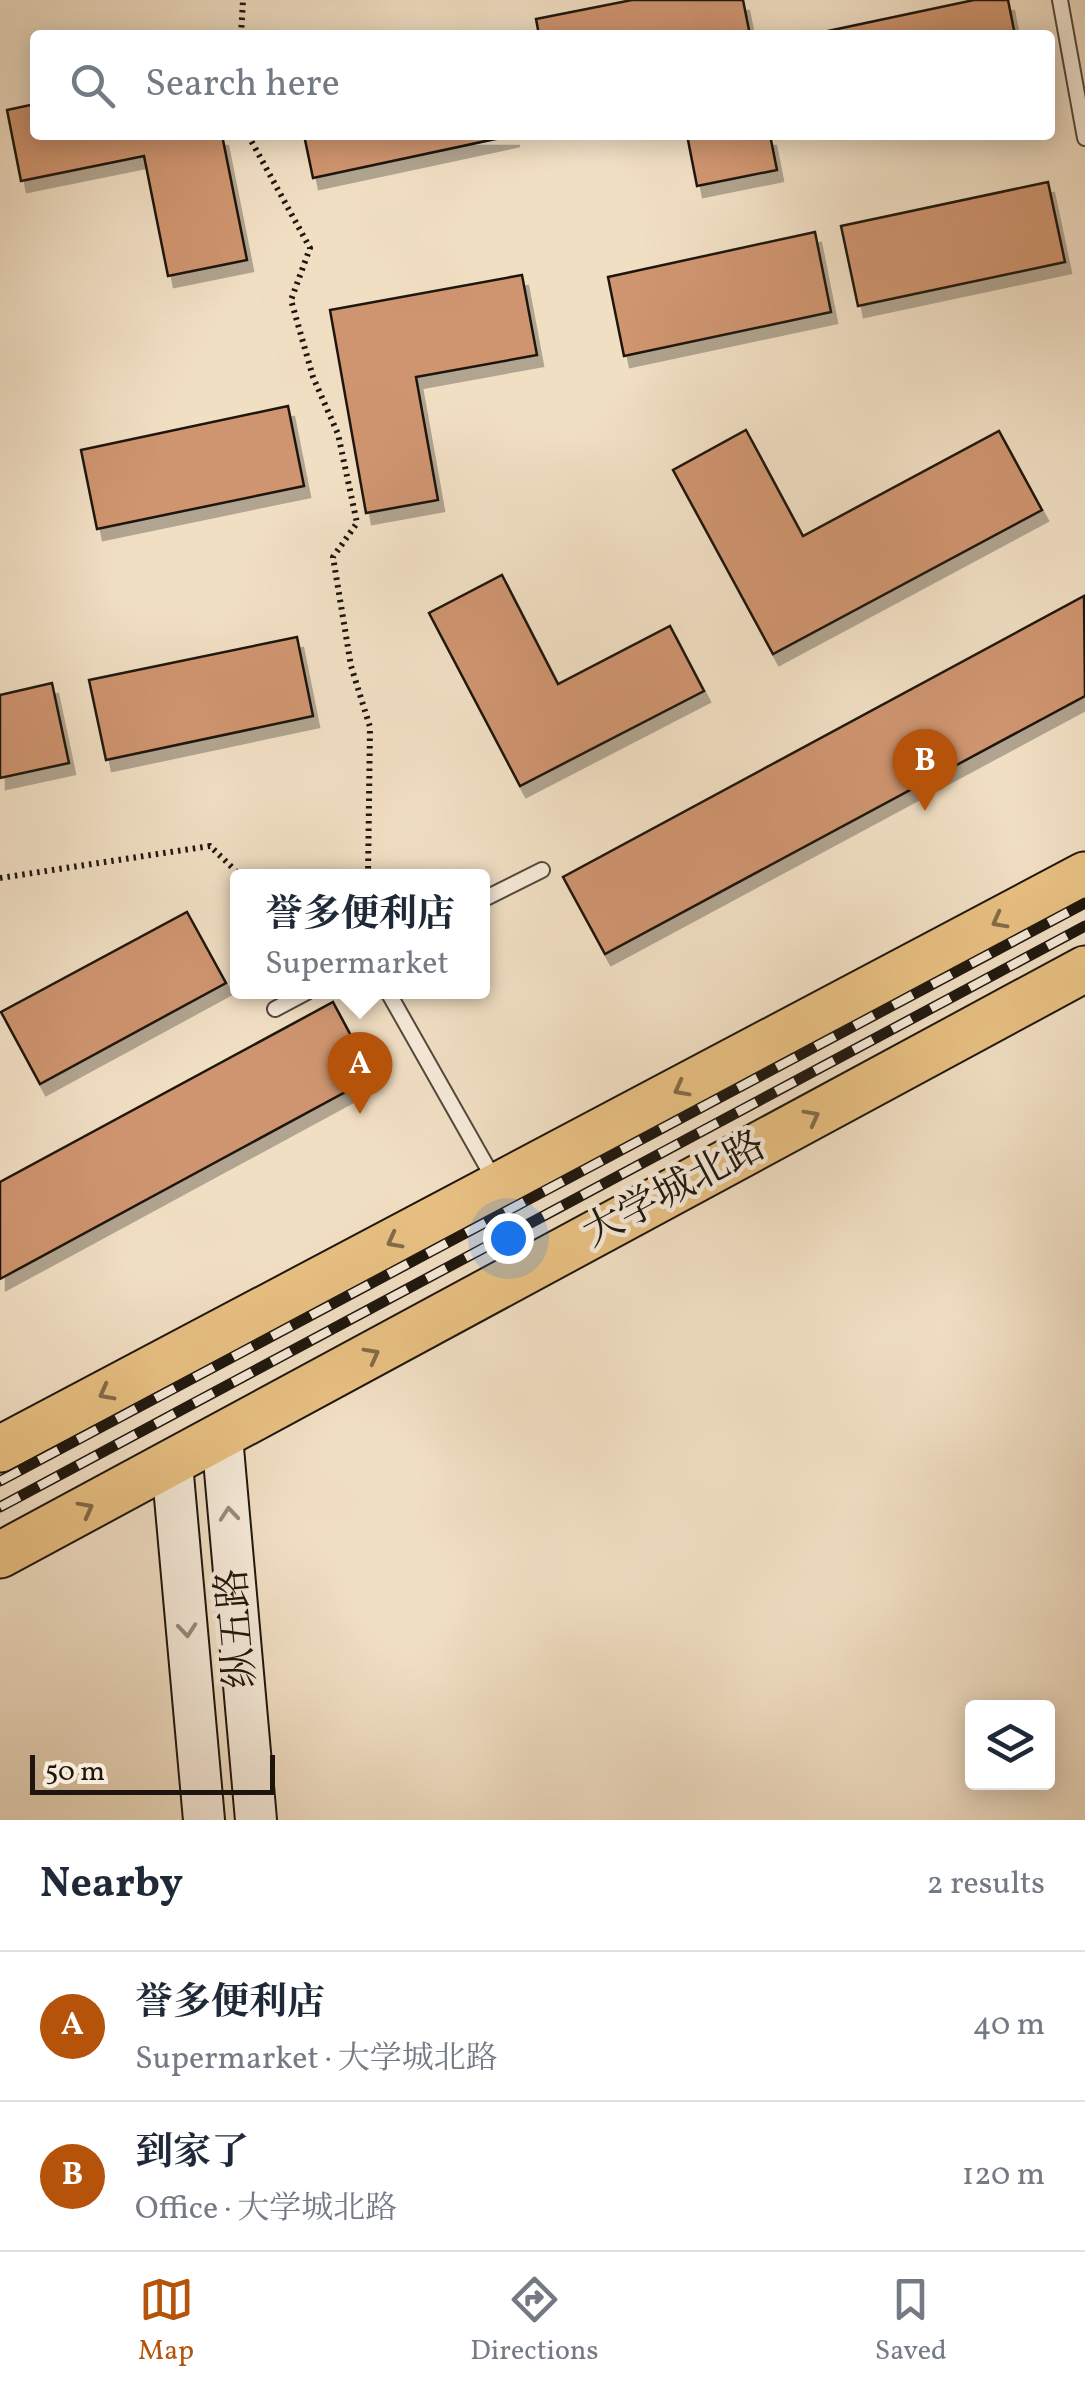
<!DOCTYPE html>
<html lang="en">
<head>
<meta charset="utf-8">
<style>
  body { margin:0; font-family:Vollkorn,"Noto Serif SC",serif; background:#f2f2f3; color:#1f2937 }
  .controls { position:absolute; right:30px; bottom:30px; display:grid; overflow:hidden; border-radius:10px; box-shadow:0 5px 25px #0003 }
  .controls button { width:90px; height:90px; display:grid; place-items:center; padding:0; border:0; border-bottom:2px solid #e0e1e3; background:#fff; color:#1f2937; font:50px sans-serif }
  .scale { position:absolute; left:30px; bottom:25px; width:245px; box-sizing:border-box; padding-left:10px; border:5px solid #1e160d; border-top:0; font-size:28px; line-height:35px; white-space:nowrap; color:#1e160d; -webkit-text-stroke:8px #f6ead9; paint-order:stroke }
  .you { position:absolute; left:508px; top:1238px; width:35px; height:35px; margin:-25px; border:8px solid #fff; border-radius:50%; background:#1a73e8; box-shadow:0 0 0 15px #1a73e833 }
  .badge { display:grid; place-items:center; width:65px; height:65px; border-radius:50%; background:#b45309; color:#fff; font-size:32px; font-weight:700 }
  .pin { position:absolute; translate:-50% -82px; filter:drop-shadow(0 2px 5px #0008) }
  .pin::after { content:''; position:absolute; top:52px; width:35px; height:30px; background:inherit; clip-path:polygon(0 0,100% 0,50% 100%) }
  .popup { position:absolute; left:230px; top:869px; width:260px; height:130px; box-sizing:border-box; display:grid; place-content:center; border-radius:10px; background:#fff; filter:drop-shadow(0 2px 8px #0005); font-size:32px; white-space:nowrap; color:#747a83 }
  .popup b { font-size:38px; color:#1f2937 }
  .popup::after { content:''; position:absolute; left:50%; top:100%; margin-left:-20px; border:20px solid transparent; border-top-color:#fff }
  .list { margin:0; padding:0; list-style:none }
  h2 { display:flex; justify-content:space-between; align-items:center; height:130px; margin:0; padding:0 40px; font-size:42px }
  h2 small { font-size:32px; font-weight:400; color:#747a83 }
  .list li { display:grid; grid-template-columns:65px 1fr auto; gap:30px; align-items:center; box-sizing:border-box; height:150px; padding:0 40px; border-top:2px solid #e0e1e3 }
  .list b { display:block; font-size:38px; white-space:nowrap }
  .list p { margin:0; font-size:32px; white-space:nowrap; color:#747a83 }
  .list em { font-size:32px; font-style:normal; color:#747a83 }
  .icon { flex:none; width:55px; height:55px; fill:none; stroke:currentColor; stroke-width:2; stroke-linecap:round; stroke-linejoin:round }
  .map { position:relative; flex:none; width:1085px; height:1820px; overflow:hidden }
  .search { position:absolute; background:#fff; box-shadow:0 5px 25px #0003; left:30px; right:30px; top:30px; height:110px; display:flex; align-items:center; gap:25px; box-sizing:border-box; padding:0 35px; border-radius:10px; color:#747a83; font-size:38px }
  .sheet { height:430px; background:#fff }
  nav { display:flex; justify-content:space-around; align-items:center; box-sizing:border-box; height:140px; border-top:2px solid #e0e1e3; background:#fff; font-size:28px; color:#747a83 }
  nav a { display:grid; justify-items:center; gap:5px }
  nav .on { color:#b45309 }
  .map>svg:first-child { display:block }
</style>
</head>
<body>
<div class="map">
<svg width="1085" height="1820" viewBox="0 0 1085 1820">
  <defs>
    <filter id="shadow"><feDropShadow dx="6" dy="11" stdDeviation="0" flood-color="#0004"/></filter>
  </defs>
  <rect width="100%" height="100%" fill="#f1dfc4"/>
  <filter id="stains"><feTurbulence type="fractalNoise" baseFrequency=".002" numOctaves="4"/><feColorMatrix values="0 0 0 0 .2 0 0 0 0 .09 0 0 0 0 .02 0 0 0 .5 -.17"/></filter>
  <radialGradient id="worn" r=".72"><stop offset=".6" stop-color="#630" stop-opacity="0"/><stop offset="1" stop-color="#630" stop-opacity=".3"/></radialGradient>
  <!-- building -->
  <path fill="#cf956f" stroke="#1e160d" stroke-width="2.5" filter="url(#shadow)" d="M632 0H743L750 35H539L536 19Z
    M974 0H1008L1015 35H809Z
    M35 104V135H222L247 260 168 276 144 156 21 181 7 110Z
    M304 135H514L313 178Z
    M687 135H770L777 170 697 186Z
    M1048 182 1065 262 858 306 841 226Z
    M815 232 831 312 624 356 608 277Z
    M522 275 537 355 416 377 438 500 366 513 330 310Z
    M288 406 304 486 97 529 81 450Z
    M746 430 803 536 999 431 1042 510 773 654 673 470Z
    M502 575 558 684 670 626 704 691 520 786 429 613Z
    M1084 596 1085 696 605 954 563 877Z
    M297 637 313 716 106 760 89 680Z
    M52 683 69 763 0 778V695Z
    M187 912 226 983 40 1084 1 1012Z
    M333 1002 373 1077 0 1279V1182Z"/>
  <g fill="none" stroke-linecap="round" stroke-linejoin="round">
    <!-- service casing -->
    <g stroke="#53483b" stroke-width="18">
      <path id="service" d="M1060 0 1085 138
        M482 900 542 870
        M388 992 495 1181
        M275 1009 307 992"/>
    </g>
    <!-- secondary casing -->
    <g stroke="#1e160d" stroke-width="44">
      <path id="secondary" d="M222 1437 256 1820
        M172 1464 204 1820"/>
    </g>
    <!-- primary casing -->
    <g stroke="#1e160d" stroke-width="49">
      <path id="primary" d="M0 1449 1085 875
        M0 1555 1085 969"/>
    </g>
    <!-- path -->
    <path stroke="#1e160d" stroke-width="6" stroke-dasharray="2.5 5" stroke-linecap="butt" d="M241 35 243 0
      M248 135 310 248 291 300 313 377 338 434 357 523 333 557 351 666 370 727 368 876
      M0 878 210 846 241 876"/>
    <!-- service -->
    <use href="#service" stroke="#f6ead9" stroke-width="14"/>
    <!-- secondary -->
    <use href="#secondary" stroke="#f6ead9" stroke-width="40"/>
    <!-- primary -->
    <use href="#primary" stroke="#e8c082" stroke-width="45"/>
    <!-- rail casing -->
    <g stroke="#1e160d" stroke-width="11">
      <path id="rail" d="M0 1481 1085 903
        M0 1507 1085 926"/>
    </g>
    <!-- rail -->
    <use href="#rail" stroke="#f6ead9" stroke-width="8" stroke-dasharray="22" stroke-linecap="butt"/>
  </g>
  <!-- one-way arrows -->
  <defs><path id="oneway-chevron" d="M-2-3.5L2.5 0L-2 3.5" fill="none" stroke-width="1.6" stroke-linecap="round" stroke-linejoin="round" transform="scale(2.5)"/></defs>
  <g stroke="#836b48">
    <use href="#oneway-chevron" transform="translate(999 921) rotate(152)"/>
    <use href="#oneway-chevron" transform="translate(681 1089) rotate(152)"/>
    <use href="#oneway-chevron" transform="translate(812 1117) rotate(-28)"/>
    <use href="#oneway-chevron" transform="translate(394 1241) rotate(152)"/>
    <use href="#oneway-chevron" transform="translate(372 1355) rotate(-28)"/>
    <use href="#oneway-chevron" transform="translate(106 1393) rotate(152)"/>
    <use href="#oneway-chevron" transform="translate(86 1509) rotate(-28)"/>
  </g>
  <g stroke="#958b7d">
    <use href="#oneway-chevron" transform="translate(229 1514) rotate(-95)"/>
    <use href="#oneway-chevron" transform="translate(187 1630) rotate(85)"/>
  </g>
  <g text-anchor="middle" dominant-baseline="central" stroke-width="9" stroke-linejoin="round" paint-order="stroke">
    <!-- street labels -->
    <g font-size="40" fill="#1e160d" stroke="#f6ead9">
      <text transform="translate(675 1191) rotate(-28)">大学城北路</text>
      <text transform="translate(239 1628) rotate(-95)">纵五路</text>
    </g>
  </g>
  <rect width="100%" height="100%" filter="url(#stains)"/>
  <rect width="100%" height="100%" fill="url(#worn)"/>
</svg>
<div class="controls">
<button><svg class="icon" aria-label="layers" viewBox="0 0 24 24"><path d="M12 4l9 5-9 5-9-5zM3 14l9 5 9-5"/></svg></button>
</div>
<div class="scale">50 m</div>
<div class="you"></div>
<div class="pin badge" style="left:360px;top:1114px">A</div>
<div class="popup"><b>誉多便利店</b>Supermarket</div>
<div class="pin badge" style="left:925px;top:811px">B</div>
<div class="search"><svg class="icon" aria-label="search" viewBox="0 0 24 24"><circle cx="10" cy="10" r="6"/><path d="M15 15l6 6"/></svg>Search here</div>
</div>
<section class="sheet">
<h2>Nearby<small>2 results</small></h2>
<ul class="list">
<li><span class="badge">A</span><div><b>誉多便利店</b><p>Supermarket · 大学城北路</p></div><em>40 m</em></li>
<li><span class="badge">B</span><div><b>到家了</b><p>Office · 大学城北路</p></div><em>120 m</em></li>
</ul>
</section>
<nav>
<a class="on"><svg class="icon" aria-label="map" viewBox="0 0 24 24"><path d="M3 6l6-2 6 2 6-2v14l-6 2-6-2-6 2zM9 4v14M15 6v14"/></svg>Map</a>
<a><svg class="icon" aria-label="directions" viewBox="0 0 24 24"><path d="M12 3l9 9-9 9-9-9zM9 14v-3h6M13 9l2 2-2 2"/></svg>Directions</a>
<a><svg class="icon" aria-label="saved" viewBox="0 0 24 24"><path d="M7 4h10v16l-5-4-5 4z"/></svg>Saved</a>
</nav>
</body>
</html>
